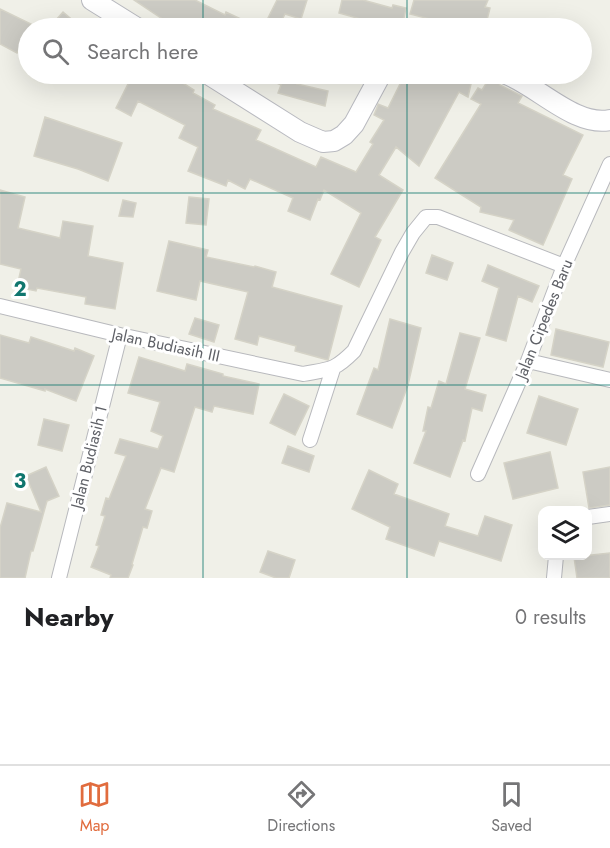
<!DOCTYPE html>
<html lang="en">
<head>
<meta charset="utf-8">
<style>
  body { margin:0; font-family:Jost,sans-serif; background:#f2f2f2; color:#202124 }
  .controls { position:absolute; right:18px; bottom:18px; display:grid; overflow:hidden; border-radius:12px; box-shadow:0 6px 24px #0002 }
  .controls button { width:54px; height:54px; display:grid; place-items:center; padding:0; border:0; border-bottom:2px solid #e0e0e0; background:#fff; color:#202124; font:30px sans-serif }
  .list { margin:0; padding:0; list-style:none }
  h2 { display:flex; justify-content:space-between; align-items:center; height:78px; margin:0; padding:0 24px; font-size:26px }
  h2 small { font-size:20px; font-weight:400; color:#757577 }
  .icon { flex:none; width:33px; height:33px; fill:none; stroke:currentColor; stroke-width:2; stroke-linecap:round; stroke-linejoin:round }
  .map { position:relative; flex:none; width:610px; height:578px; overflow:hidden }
  .search { position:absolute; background:#fff; box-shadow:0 6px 24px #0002; left:18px; right:18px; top:18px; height:66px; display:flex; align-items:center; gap:15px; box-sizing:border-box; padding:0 21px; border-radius:33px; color:#757577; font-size:22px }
  .sheet { height:186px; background:#fff }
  nav { display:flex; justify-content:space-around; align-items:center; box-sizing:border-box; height:84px; border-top:2px solid #e0e0e0; background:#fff; font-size:16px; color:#757577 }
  nav a { display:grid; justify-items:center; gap:3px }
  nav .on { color:#e16c3e }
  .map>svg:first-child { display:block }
</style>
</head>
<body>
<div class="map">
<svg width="610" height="578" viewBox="0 0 610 578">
  <rect width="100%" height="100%" fill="#f0f0e8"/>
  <!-- building -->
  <path fill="#cccbc4" stroke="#d5d3c7" stroke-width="1.5" d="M134 0H195L225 15 226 12 260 28H176Z
    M277 0H307L301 19 285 14 278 28H263Z
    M342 0H363L392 8 393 5 406 8 402 28H388L389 27 339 13Z
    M414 0H488L485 7 490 8 485 28H465L410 14Z
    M0 9 31 24 17 53 0 44Z
    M63 12 82 28H49Z
    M133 74H178L175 78 194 90 193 93 215 105 213 109 261 130 256 140 316 167 321 157 356 172 373 144 370 142 384 120 374 115 378 105V104L388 108 405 74H453L471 84 468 97 459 92 419 166 396 147 379 175 403 190 375 237 381 240 359 287 331 274 361 213 324 190 320 200 318 199 310 220 288 211 293 198 250 179 245 189 228 180 226 186 188 171 198 147 179 138 185 125 138 101 131 116 116 108Z
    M258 74H301L297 84 328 91 325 106 278 93 281 85Z
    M492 74 500 85 522 96 518 103 583 135 563 175 572 179 543 245 509 230 514 220 480 212 481 207 435 178 481 104 471 99 478 88 482 90Z
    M45 117 122 143 108 181 78 169 34 156Z
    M0 190 25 197 18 228 60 238 63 221 93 226 88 256 123 263 115 309 85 304 86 297 37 288 36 291 17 287 21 269 0 264Z
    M189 197 209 199 206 225 186 223Z
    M123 200 136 203 133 217 119 216Z
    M169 241 208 250 206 257 254 267 255 266 276 272 272 287 342 306 328 360 295 351 296 346 259 336 257 345 235 339 248 292 200 281 196 300 157 291Z
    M432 255 453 263 447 280 426 273Z
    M488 265 539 286 532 302 518 296 506 341 486 335 499 288 482 281Z
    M195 318 219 325 214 342 189 334Z
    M390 319 421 328 408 385 392 428 357 414 374 368 378 370Z
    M556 329 609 342 603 367 551 355Z
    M460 333 480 338 465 389 486 395 482 411 472 408 465 441 463 440 450 477 414 463 426 431H423L428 407 431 408 439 381 446 384Z
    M0 335 29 343 31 337 74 351 75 348 94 356 76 401 45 389V391L0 378Z
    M139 357 185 371 187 364 223 374V376L259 384 253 414 214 406 212 412 195 407 174 472 161 468 145 509 152 511 147 528 143 527 132 564 133 565 128 578H110L111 575 91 567 99 546 96 545 105 516 101 515 106 498 109 499 126 456 115 453 120 439 158 449 163 436 151 431 160 402 128 393Z
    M284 394 309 406 295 435 270 423Z
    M539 396 578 409 566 445 527 433Z
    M44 419 69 425 62 451 38 445Z
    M288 446 314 456 309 472 282 463Z
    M550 452 558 488 513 499 504 463Z
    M46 467 59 496 47 501 33 551H31L25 578H0V528L7 503 41 512 26 476Z
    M610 467V505L589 508 583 472Z
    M369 470 398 484 394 494 449 514 445 526 478 536 485 516 512 525 501 561 439 541 434 556 386 539 390 527 352 509Z
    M268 551 295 560 289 578H276L260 572Z
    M610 553V578H577L574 557Z"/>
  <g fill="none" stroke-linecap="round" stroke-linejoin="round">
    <!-- street casing -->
    <g stroke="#b8b9bd" stroke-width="16">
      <path id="street" d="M0 306 120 335 303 374C330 369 334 371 354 351L402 252 413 233 426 217H438L564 266
        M528 361 610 380
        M310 440 333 369
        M478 474 528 361 564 266 610 164
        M588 517 610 514
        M59 578 120 335
        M554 578 556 556"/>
    </g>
    <!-- secondary casing -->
    <g stroke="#b9bac0" stroke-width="22">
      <path id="secondary" d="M92 0 137 28
        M208 74 300 132 323 142 334 141 344 135 354 124 381 74
        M506 74C538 86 575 127 610 120"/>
    </g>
    <!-- street -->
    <use href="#street" stroke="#fff" stroke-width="14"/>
    <!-- secondary -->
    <use href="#secondary" stroke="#fff" stroke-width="20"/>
  </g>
  <!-- grid -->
  <path fill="none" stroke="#0f766e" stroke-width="1.5" stroke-opacity="0.55" d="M203 0V28M407 0V28M203 74V578M407 74V578M0 193H610M0 385H610"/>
  <g text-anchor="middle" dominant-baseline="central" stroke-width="6" stroke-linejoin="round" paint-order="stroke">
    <!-- street labels -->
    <g font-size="16" fill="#5f6167" stroke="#fff">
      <text transform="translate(544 319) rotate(-68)">Jalan Cipedes Baru</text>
      <text transform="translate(166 345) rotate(12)">Jalan Budiasih III</text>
      <text transform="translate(89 457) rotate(-76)">Jalan Budiasih 1</text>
    </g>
  </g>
  <g font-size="20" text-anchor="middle" font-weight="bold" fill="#0f766e" stroke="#fff" stroke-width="6" stroke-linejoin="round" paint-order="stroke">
    <text x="20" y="296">2</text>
    <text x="20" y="488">3</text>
  </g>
</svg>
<div class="controls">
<button><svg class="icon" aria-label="layers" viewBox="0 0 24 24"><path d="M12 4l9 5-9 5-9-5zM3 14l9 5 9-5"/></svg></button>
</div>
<div class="search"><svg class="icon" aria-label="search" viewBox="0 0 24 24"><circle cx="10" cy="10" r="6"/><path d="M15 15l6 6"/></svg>Search here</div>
</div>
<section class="sheet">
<h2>Nearby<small>0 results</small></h2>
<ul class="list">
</ul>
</section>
<nav>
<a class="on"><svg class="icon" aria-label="map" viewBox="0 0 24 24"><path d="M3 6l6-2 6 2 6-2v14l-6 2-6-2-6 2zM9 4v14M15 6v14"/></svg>Map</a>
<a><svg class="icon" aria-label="directions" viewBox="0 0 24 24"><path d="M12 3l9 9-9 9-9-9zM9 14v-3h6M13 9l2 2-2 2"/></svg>Directions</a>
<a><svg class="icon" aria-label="saved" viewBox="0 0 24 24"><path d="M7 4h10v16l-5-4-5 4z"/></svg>Saved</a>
</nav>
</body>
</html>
